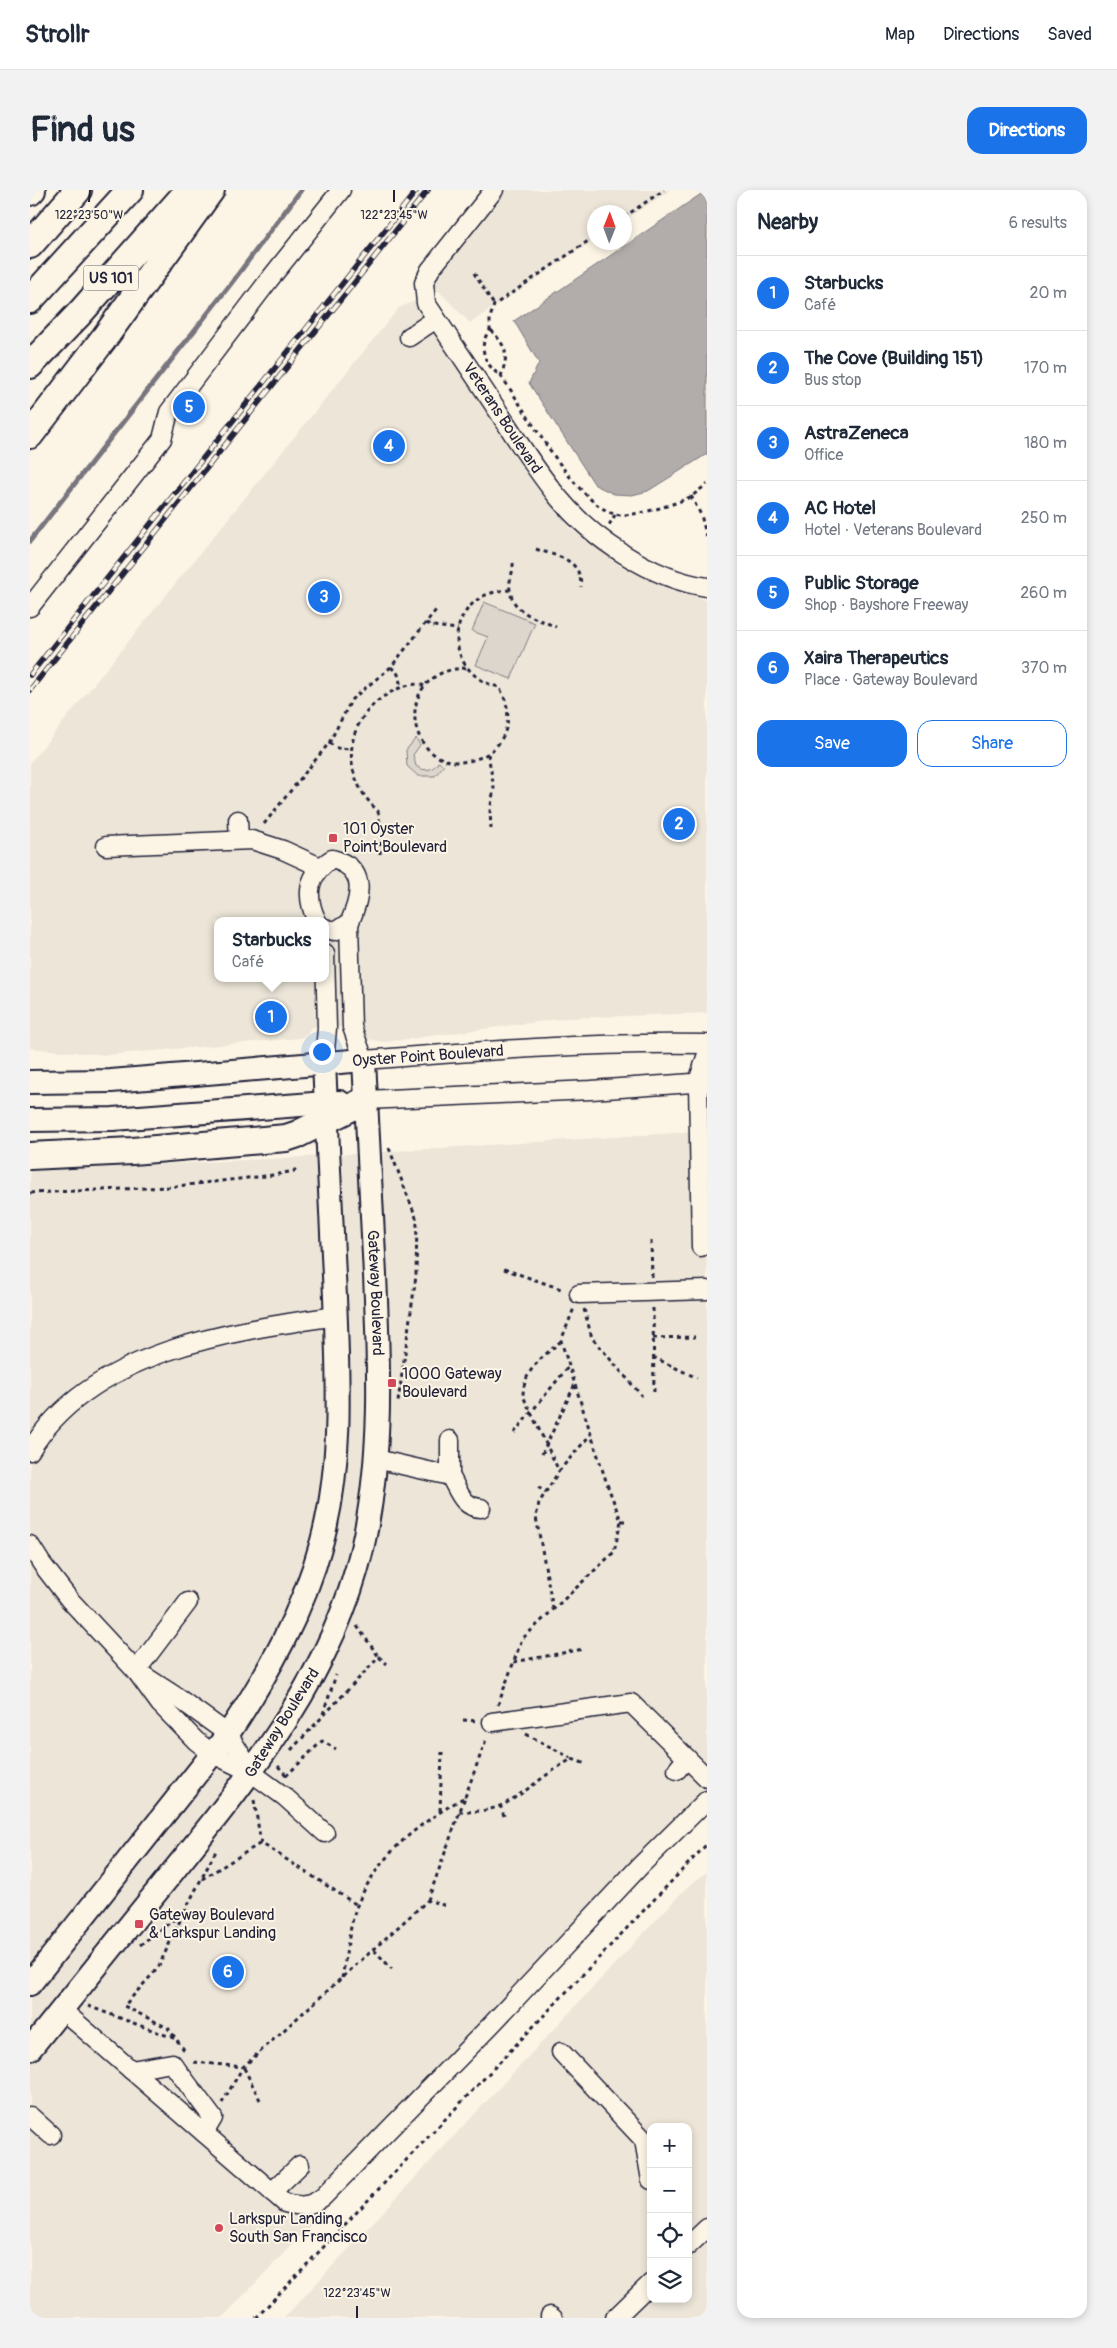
<!DOCTYPE html>
<html lang="en">
<head>
<meta charset="utf-8">
<style>
  body { margin:0; font-family:Pangolin,sans-serif; background:#f2f2f3; color:#1f2937 }
  .controls { position:absolute; right:15px; bottom:15px; display:grid; overflow:hidden; border-radius:10px; box-shadow:0 2px 8px #0003 }
  .controls button { width:45px; height:45px; display:grid; place-items:center; padding:0; border:0; border-bottom:1px solid #e0e1e3; background:#fff; color:#1f2937; font:25px sans-serif }
  .compass { position:absolute; left:557px; top:15px; width:45px; height:45px; border-radius:50%; background:#fff; box-shadow:0 2px 8px #0003; rotate:1deg }
  .you { position:absolute; left:291px; top:861px; width:18px; height:18px; margin:-12px; border:4px solid #fff; border-radius:50%; background:#1a73e8; box-shadow:0 0 0 8px #1a73e833 }
  .badge { display:grid; place-items:center; width:32px; height:32px; border-radius:50%; background:#1a73e8; color:#fff; font-size:16px; font-weight:700 }
  .pin { position:absolute; translate:-50% -50%; border:2px solid #fff; box-shadow:0 1px 5px #0006 }
  .popup { position:absolute; left:184px; top:727px; width:115px; height:65px; box-sizing:border-box; display:grid; place-content:center; border-radius:10px; background:#fff; filter:drop-shadow(0 1px 4px #0005); font-size:16px; white-space:nowrap; color:#747a83 }
  .popup b { font-size:19px; color:#1f2937 }
  .popup::after { content:''; position:absolute; left:50%; top:100%; margin-left:-10px; border:10px solid transparent; border-top-color:#fff }
  .list { margin:0; padding:0; list-style:none }
  h2 { display:flex; justify-content:space-between; align-items:center; height:65px; margin:0; padding:0 20px; font-size:21px }
  h2 small { font-size:16px; font-weight:400; color:#747a83 }
  .list li { display:grid; grid-template-columns:32px 1fr auto; gap:15px; align-items:center; box-sizing:border-box; height:75px; padding:0 20px; border-top:1px solid #e0e1e3 }
  .list b { display:block; font-size:19px; white-space:nowrap }
  .list p { margin:0; font-size:16px; white-space:nowrap; color:#747a83 }
  .list em { font-size:16px; font-style:normal; color:#747a83 }
  .actions { display:flex; gap:10px; padding:15px 20px }
  .actions a { flex:1; padding:11px 0; border:1px solid #1a73e8; border-radius:15px; text-align:center; font-size:18px; color:#1a73e8 }
  .actions .main { background:#1a73e8; color:#fff }
  .icon { flex:none; width:28px; height:28px; fill:none; stroke:currentColor; stroke-width:2; stroke-linecap:round; stroke-linejoin:round }
  .map { position:relative; flex:none; width:677px; height:2128px; overflow:hidden; border-radius:15px }
  header { display:flex; align-items:center; gap:30px; box-sizing:border-box; height:70px; padding:0 25px; background:#fff; border-bottom:1px solid #e0e1e3 }
  header strong { font-size:24px }
  nav { display:flex; gap:28px; margin-inline-start:auto; font-size:18px }
  .intro { display:flex; align-items:center; justify-content:space-between; box-sizing:border-box; height:120px; padding:0 30px }
  h1 { margin:0; font-size:35px }
  .button { padding:12px 22px; border-radius:15px; background:#1a73e8; color:#fff; font-size:18px; font-weight:700 }
  main { display:flex; gap:30px; padding:0 30px }
  aside { flex:1; background:#fff; border-radius:15px; box-shadow:0 2px 8px #0003 }
  .map>svg:first-child { display:block }
</style>
</head>
<body>
<header>
<strong>Strollr</strong>
<nav><a>Map</a><a>Directions</a><a>Saved</a></nav>
</header>
<div class="intro"><h1>Find us</h1><a class="button">Directions</a></div>
<main>
<div class="map">
<svg width="677" height="2128" viewBox="0 0 677 2128">
  <rect width="100%" height="100%" fill="#fcf5e5"/>
  <filter id="ink" filterUnits="userSpaceOnUse"><feTurbulence type="fractalNoise" baseFrequency=".02" numOctaves="2"/><feDisplacementMap in="SourceGraphic" scale="10" xChannelSelector="R" yChannelSelector="G"/><feConvolveMatrix kernelMatrix="1 2 1 2 8 2 1 2 1" color-interpolation-filters="sRGB"/></filter>
  <g filter="url(#ink)">
    <!-- built -->
    <path fill="#ece5d8" fill-rule="evenodd" d="M455 0H640L595 30 594 22H564V50L440 133 390 82Z
      M385 111 501 287 540 338 589 375 618 389 677 411V823L537 828 355 852 337 849 322 837H281L277 845 269 848 77 865 0 858V573L369 118ZM187 731H295V788H187Z
      M677 941V1601L489 1800 403 1907 192 2128H0V981L275 967Z
      M677 1682V2128H254L656 1698ZM621 1937H658V2109H621Z"/>
    <!-- green -->
    <path fill="#dcd6cc" stroke="#7f7c84" d="M454 412 505 433 481 489 446 475 458 447 442 441Z
      M386 548 390 555 383 565 386 576C394 582 403 581 408 572L414 575 405 586H388L377 576 376 560Z"/>
    <!-- water -->
    <path fill="#b2adab" stroke="#78757e" d="M677 0V264L618 301 602 305 584 304 565 295 499 193 509 173 484 131Z"/>
    <g fill="none" stroke-linecap="round" stroke-linejoin="round">
      <!-- stream -->
      <path stroke="#78757e" stroke-width="5" d="M0 351 203 91 271 0"/>
      <!-- minor casing -->
      <g stroke="#22223b" stroke-width="21">
        <g id="minor">
          <path id="s1" d="M464 0 400 80 394 93 396 113C420 149 444 185 468 221 487 250 505 279 527 306 562 349 622 389 677 397"/>
          <path d="M379 147 406 129"/>
          <path d="M0 417 132 249 139 222 239 90 311 0"/>
          <path d="M208 630 209 650"/>
          <path d="M76 656 222 650 253 660 290 677"/>
          <path d="M287 731C275 706 277 684 302 669 338 678 331 707 319 734L322 837 334 870C448 861 563 852 677 854"/>
          <path d="M295 738 304 741 319 734"/>
          <path d="M294 873 297 838 295 763"/>
          <path d="M336 910 561 900 677 892"/>
          <path d="M671 1057 668 892 677 864"/>
          <path d="M549 1104 677 1100"/>
          <path d="M0 1261C60 1161 200 1141 306 1126"/>
          <path d="M346 1269 420 1286V1250"/>
          <path d="M420 1286C429 1301 432 1317 451 1318"/>
          <path d="M0 1355 12 1374 39 1409 106 1481 130 1514 166 1551 183 1564 222 1583 255 1607 295 1643"/>
          <path d="M106 1481 158 1412"/>
          <path d="M113 1485 144 1505 198 1544 222 1582"/>
          <path d="M462 1532 601 1513 677 1588"/>
          <path d="M647 1580 657 1568"/>
          <path d="M32 1820 255 2013C271 2017 279 2017 293 2007L461 1835 611 1675 677 1610"/>
          <path d="M531 1862 614 1950 621 1990"/>
          <path d="M101 1880 142 1873 183 1928 174 1943"/>
          <path d="M0 1926 21 1945"/>
          <path d="M242 2002 270 1975"/>
          <path d="M658 2056 677 2038"/>
          <path d="M520 2126 523 2128"/>
          <path d="M585 2128 621 2093"/>
        </g>
      </g>
      <!-- major casing -->
      <g stroke="#22223b" stroke-width="26">
        <g id="major">
          <path id="s2" d="M0 892 81 891 334 870C338 942 341 1013 345 1085 349 1177 353 1268 332 1359 303 1483 223 1582 145 1679 97 1739 48 1799 0 1859"/>
          <path d="M0 930 83 929 310 912"/>
          <path d="M0 1794 198 1544C238 1484 273 1422 292 1351 313 1272 308 1189 305 1107 301 1029 297 951 294 873"/>
        </g>
      </g>
      <!-- highway casing -->
      <g stroke="#22223b" stroke-width="30">
        <path id="highway" d="M0 2 2 0
          M0 55 48 0
          M0 110 100 0
          M0 175 50 123 159 0
          M0 245 75 147 181 0
          M0 966 102 961 256 948 268 944 336 910"/>
      </g>
      <!-- path -->
      <path stroke="#22223b" stroke-width="3" stroke-dasharray="4 4" stroke-linecap="butt" d="M594 27 634 0
        M564 47 464 115 460 128V140C447 155 454 175 471 186 496 220 544 311 584 324 599 329 647 314 662 306 667 302 672 298 677 294
        M444 83 464 115
        M461 140C477 158 479 163 471 186
        M661 306 671 325 677 348
        M579 335 585 325
        M506 359C528 367 551 368 551 397
        M483 373C484 382 478 390 480 400 483 424 507 428 526 437
        M396 433 403 436 428 439
        M361 477 368 484 371 497
        M436 478C360 480 375 583 439 571 453 568 465 561 472 548 481 532 479 513 469 497 427 488 411 438 447 410 456 403 468 401 480 400
        M299 553 307 558 320 559
        M458 564 464 598 460 621 461 639
        M234 634 299 553 322 509 361 477 406 420
        M350 664 351 642 348 621C307 583 314 525 365 500 373 496 386 492 394 496
        M359 958 387 1030 386 1086 368 1212
        M0 1003 139 997 244 985 264 981 268 976
        M621 1051 622 1087
        M474 1079 534 1100
        M623 1118 624 1205
        M554 1119 562 1148 612 1206
        M623 1148 665 1147
        M531 1151C513 1167 493 1180 493 1206L529 1281 561 1244
        M623 1167 667 1188
        M484 1243 539 1176
        M512 1264 545 1194
        M508 1297 516 1303
        M591 1331H599
        M523 1419 506 1327 509 1313 529 1281
        M327 1436 349 1467
        M484 1472 554 1459
        M468 1515 492 1449 584 1362 591 1331 577 1294 531 1151 544 1118
        M293 1524 306 1485
        M433 1530 447 1531
        M496 1544 541 1568
        M261 1560 349 1467 357 1474
        M248 1576 257 1586
        M256 1586 292 1551 306 1559
        M435 1607 457 1547
        M224 1610 231 1653 327 1715
        M470 1615 474 1626
        M410 1621 412 1562
        M429 1622C446 1622 463 1621 478 1612 500 1599 519 1581 542 1569L556 1574
        M172 1689 231 1653
        M154 1722 187 1659
        M110 1755 154 1722 128 1778 94 1816 138 1838 155 1861
        M344 1760 362 1779
        M312 1788C316 1767 320 1732 328 1713 350 1663 388 1634 435 1607L398 1710
        M58 1816 146 1849
        M164 1872 213 1877 398 1710 416 1716
        M214 1878 230 1910
        M192 1913 213 1877
        M226 2128 677 1654"/>
      <!-- minor -->
      <use href="#minor" stroke="#fcf5e5" stroke-width="18"/>
      <!-- major -->
      <use href="#major" stroke="#fcf5e5" stroke-width="22"/>
      <!-- highway -->
      <use href="#highway" stroke="#fcf5e5" stroke-width="26"/>
      <!-- rail casing -->
      <g stroke="#22223b" stroke-width="5.5">
        <path id="rail" d="M0 485 387 0
          M0 500 398 0"/>
      </g>
      <!-- rail -->
      <use href="#rail" stroke="#fcf5e5" stroke-width="4" stroke-dasharray="11" stroke-linecap="butt"/>
    </g>
  </g>
  <!-- ticks -->
  <path fill="none" stroke="#22223b" stroke-width="2" d="M59 12 60 0M364 12V0M327 2128V2116"/>
  <!-- markers -->
  <g fill="#d1495b" stroke="#fcf5e5" stroke-width="2">
    <rect x="298" y="643" width="10" height="10" rx="2.5"/>
    <rect x="357" y="1188" width="10" height="10" rx="2.5"/>
    <rect x="104" y="1729" width="10" height="10" rx="2.5"/>
    <circle cx="189" cy="2038" r="5"/>
  </g>
  <g text-anchor="middle" dominant-baseline="central" stroke-width="4" stroke-linejoin="round" paint-order="stroke">
    <!-- shield labels -->
    <rect fill="#fcf5e5" stroke="#63616e" stroke-width="1" x="53.5" y="75.5" width="55" height="25" rx="4"/>
    <g font-size="15" font-weight="bold" fill="#22223b">
      <text x="81" y="88">US 101</text>
    </g>
    <!-- street labels -->
    <g font-size="16" fill="#22223b" stroke="#fcf5e5">
      <text stroke="none"><textPath href="#s1" startOffset="275">Veterans Boulevard</textPath></text>
      <text transform="translate(398 866) rotate(-4)">Oyster Point Boulevard</text>
      <text stroke="none"><textPath href="#s2" startOffset="568">Gateway Boulevard</textPath></text>
      <text transform="translate(252 1533) rotate(-58)">Gateway Boulevard</text>
    </g>
    <!-- poi labels -->
    <g font-size="16" fill="#22223b" stroke="#fcf5e5" text-anchor="start">
      <text x="313" y="639">101 Oyster<tspan x="313" dy="18">Point Boulevard</tspan></text>
      <text x="372" y="1184">1000 Gateway<tspan x="372" dy="18">Boulevard</tspan></text>
      <text x="119" y="1725">Gateway Boulevard<tspan x="119" dy="18">&amp; Larkspur Landing</tspan></text>
      <text x="199" y="2029">Larkspur Landing<tspan x="199" dy="18">South San Francisco</tspan></text>
    </g>
  </g>
  <g font-size="12" text-anchor="middle" fill="#22223b" stroke="#fcf5e5" stroke-width="4" stroke-linejoin="round" paint-order="stroke">
    <text x="59" y="29">122°23'50"W</text>
    <text x="364" y="29">122°23'45"W</text>
    <text x="327" y="2107">122°23'45"W</text>
  </g>
</svg>
<div class="controls">
<button>+</button>
<button>−</button>
<button><svg class="icon" aria-label="locate" viewBox="0 0 24 24"><circle cx="12" cy="12" r="6"/><path d="M12 2v4M12 18v4M2 12h4M18 12h4"/></svg></button>
<button><svg class="icon" aria-label="layers" viewBox="0 0 24 24"><path d="M12 4l9 5-9 5-9-5zM3 14l9 5 9-5"/></svg></button>
</div>
<svg class="compass" viewBox="-18 -18 36 36"><path d="M0-13l5 13h-10z" fill="#e53935"/><path d="M0 13l5-13h-10z" fill="#747a83"/></svg>
<div class="you"></div>
<div class="pin badge" style="left:241px;top:827px">1</div>
<div class="popup"><b>Starbucks</b>Café</div>
<div class="pin badge" style="left:649px;top:634px">2</div>
<div class="pin badge" style="left:294px;top:407px">3</div>
<div class="pin badge" style="left:359px;top:256px">4</div>
<div class="pin badge" style="left:159px;top:217px">5</div>
<div class="pin badge" style="left:198px;top:1782px">6</div>
</div>
<aside>
<h2>Nearby<small>6 results</small></h2>
<ul class="list">
<li><span class="badge">1</span><div><b>Starbucks</b><p>Café</p></div><em>20 m</em></li>
<li><span class="badge">2</span><div><b>The Cove (Building 151)</b><p>Bus stop</p></div><em>170 m</em></li>
<li><span class="badge">3</span><div><b>AstraZeneca</b><p>Office</p></div><em>180 m</em></li>
<li><span class="badge">4</span><div><b>AC Hotel</b><p>Hotel · Veterans Boulevard</p></div><em>250 m</em></li>
<li><span class="badge">5</span><div><b>Public Storage</b><p>Shop · Bayshore Freeway</p></div><em>260 m</em></li>
<li><span class="badge">6</span><div><b>Xaira Therapeutics</b><p>Place · Gateway Boulevard</p></div><em>370 m</em></li>
</ul>
<div class="actions"><a class="main">Save</a><a>Share</a></div>
</aside>
</main>
</body>
</html>
